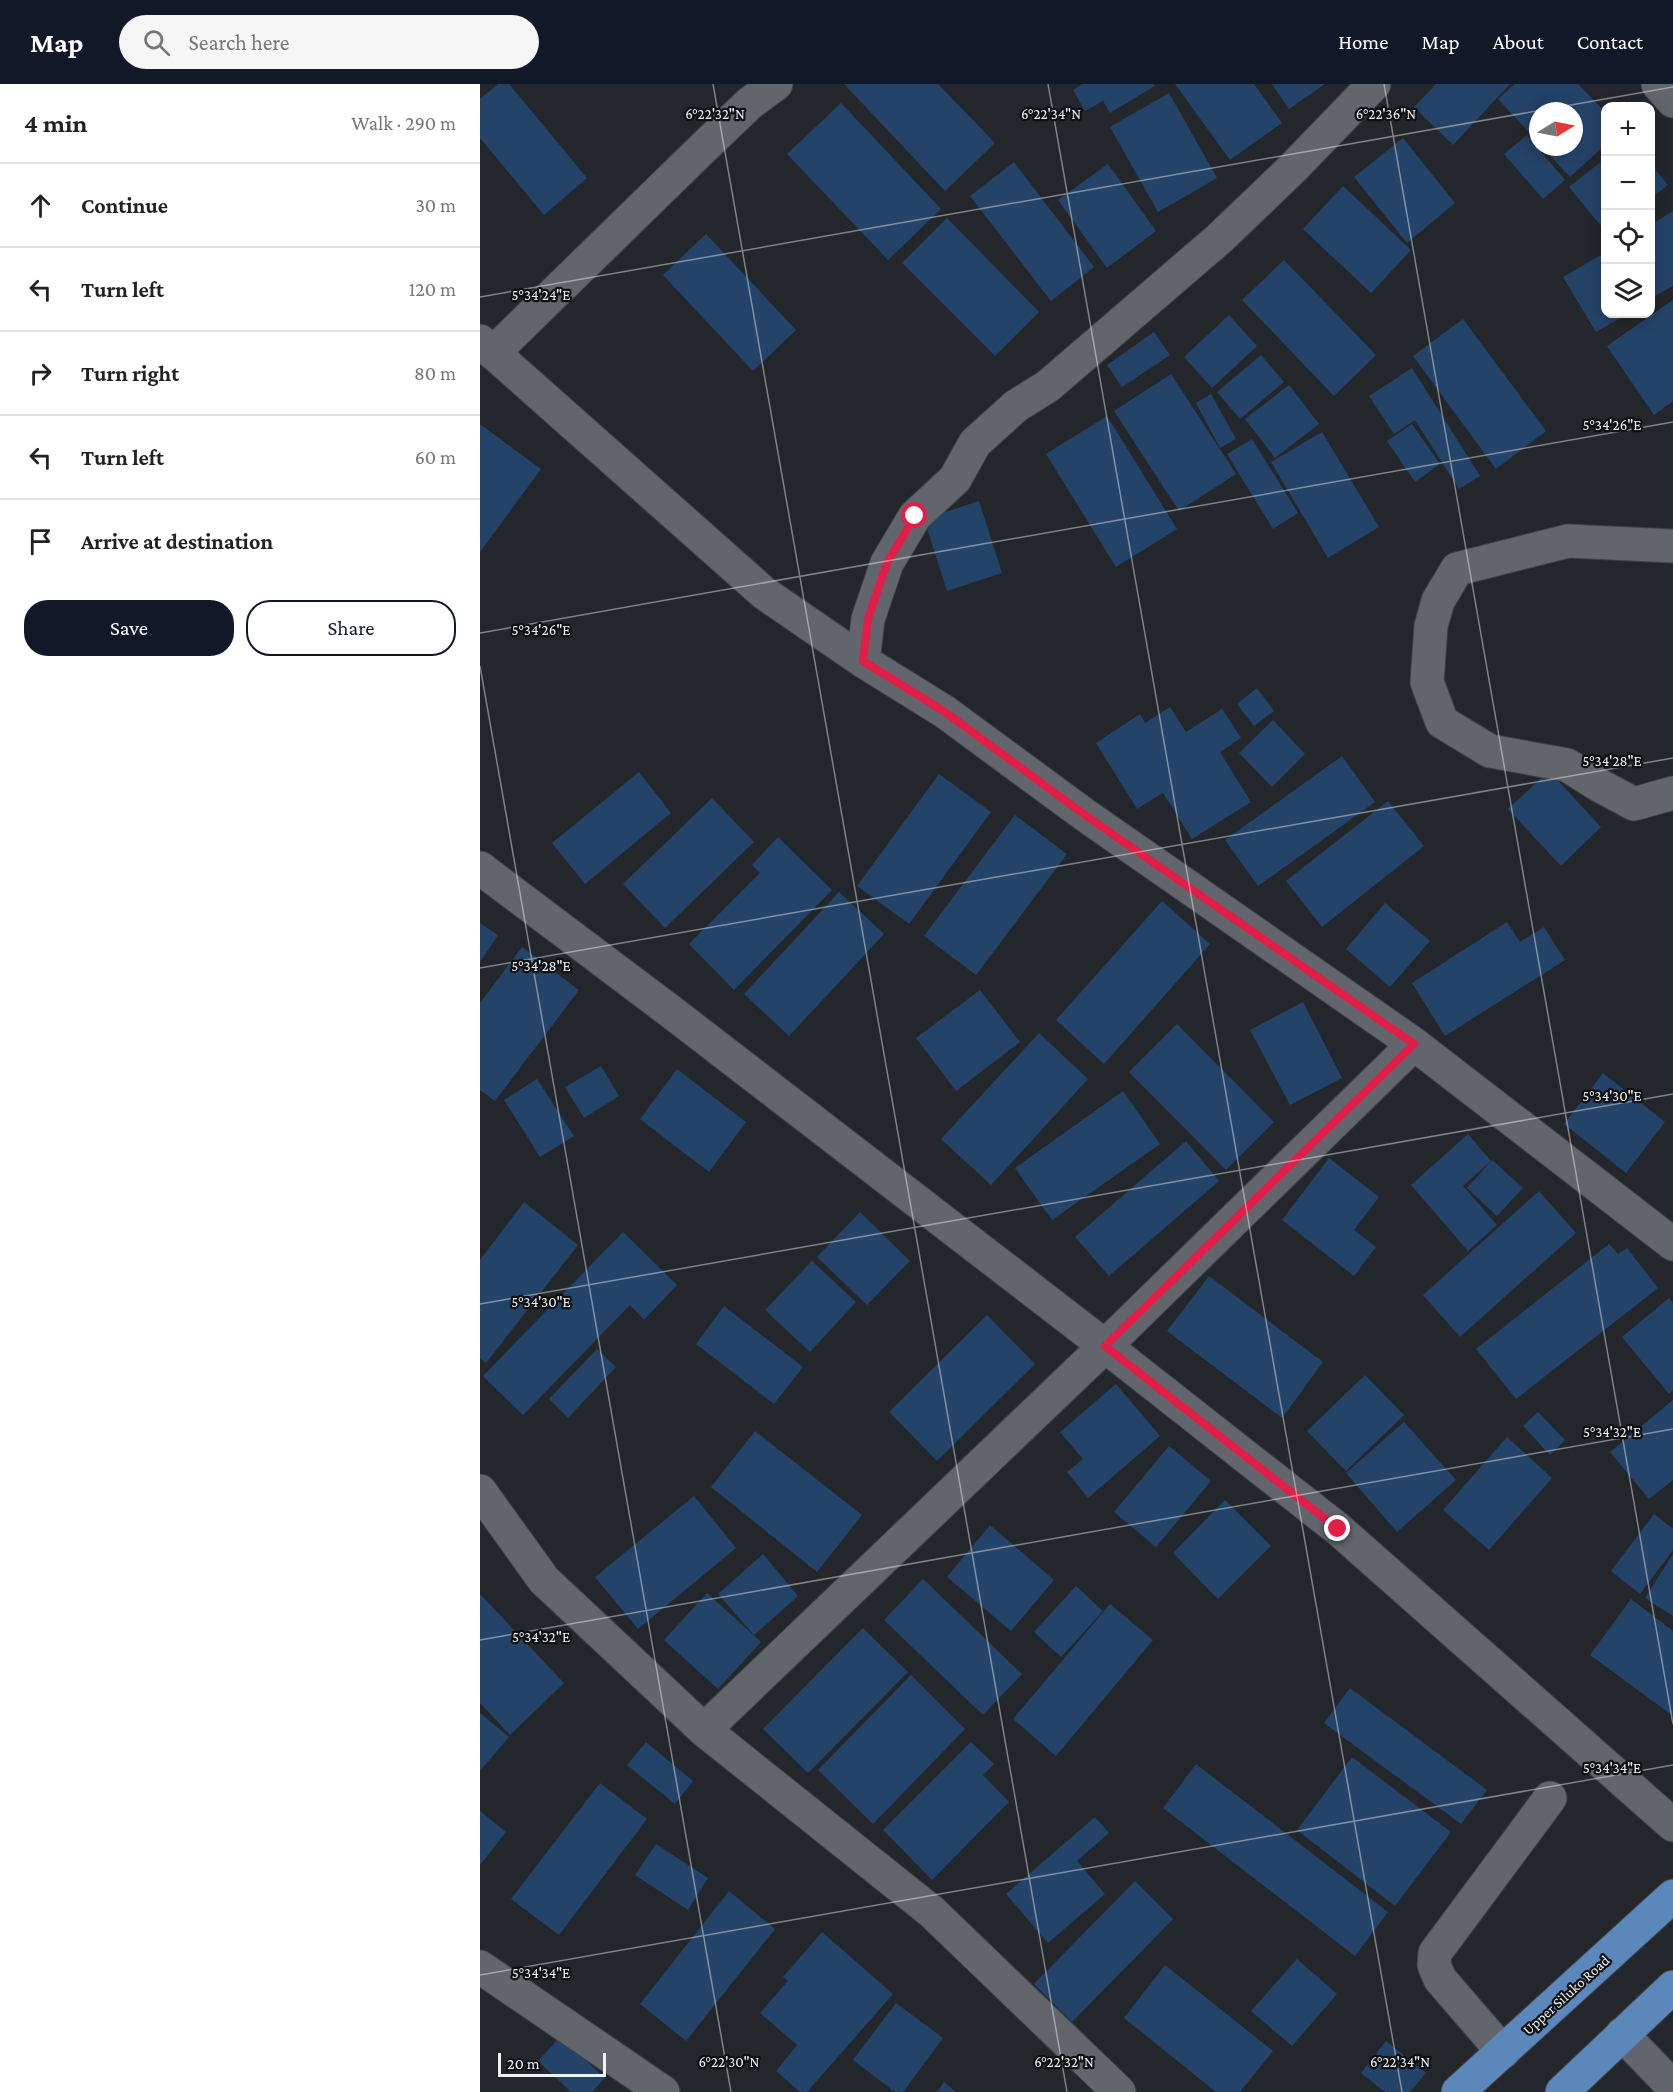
<!DOCTYPE html>
<html lang="en">
<head>
<meta charset="utf-8">
<style>
  body { margin:0; font-family:"Crimson Pro",serif; background:#f6f6f6; color:#222 }
  .controls { position:absolute; right:18px; top:18px; display:grid; overflow:hidden; border-radius:12px; box-shadow:0 3px 15px #0003 }
  .controls button { width:54px; height:54px; display:grid; place-items:center; padding:0; border:0; border-bottom:2px solid #e0e0e0; background:#fff; color:#222; font:30px sans-serif }
  .compass { position:absolute; left:1049px; top:18px; width:54px; height:54px; border-radius:50%; background:#fff; box-shadow:0 3px 15px #0003; rotate:80deg }
  .scale { position:absolute; left:18px; bottom:15px; width:108px; box-sizing:border-box; padding-left:6px; border:3px solid #eff2f5; border-top:0; font-size:16px; line-height:21px; white-space:nowrap; color:#eff2f5; -webkit-text-stroke:4px #0e1012; paint-order:stroke }
  .stop { position:absolute; width:18px; height:18px; margin:-14px; border:4px solid #e11d48; border-radius:50%; background:#fff }
  .stop.end { background:#e11d48; border-color:#fff; box-shadow:0 2px 6px #0008 }
  .list { margin:0; padding:0; list-style:none }
  h2 { display:flex; justify-content:space-between; align-items:center; height:78px; margin:0; padding:0 24px; font-size:26px }
  h2 small { font-size:20px; font-weight:400; color:#767676 }
  .list li { display:grid; grid-template-columns:39px 1fr auto; gap:18px; align-items:center; box-sizing:border-box; height:84px; padding:0 24px; border-top:2px solid #e0e0e0 }
  .list b { display:block; font-size:22px; white-space:nowrap }
  .list em { font-size:20px; font-style:normal; color:#767676 }
  .actions { display:flex; gap:12px; padding:18px 24px }
  .actions a { flex:1; padding:14px 0; border:2px solid #111827; border-radius:24px; text-align:center; font-size:21px; color:#111827 }
  .actions .main { background:#111827; color:#fff }
  .icon { flex:none; width:33px; height:33px; fill:none; stroke:currentColor; stroke-width:2; stroke-linecap:round; stroke-linejoin:round }
  .map { position:relative; flex:none; width:1193px; height:2008px; overflow:hidden }
  header { display:flex; align-items:center; gap:36px; box-sizing:border-box; height:84px; padding:0 30px; background:#111827; color:#fff }
  header strong { font-size:28px }
  nav { display:flex; gap:33px; margin-inline-start:auto; font-size:21px }
  .search { width:420px; height:54px; background:#f6f6f6; display:flex; align-items:center; gap:15px; box-sizing:border-box; padding:0 21px; border-radius:33px; color:#767676; font-size:22px }
  main { display:flex }
  aside { flex:1; background:#fff }
  .map>svg:first-child { display:block }
</style>
</head>
<body>
<header>
<strong>Map</strong>
<div class="search"><svg class="icon" aria-label="search" viewBox="0 0 24 24"><circle cx="10" cy="10" r="6"/><path d="M15 15l6 6"/></svg>Search here</div>
<nav><a>Home</a><a>Map</a><a>About</a><a>Contact</a></nav>
</header>
<main>
<aside>
<h2>4 min<small>Walk · 290 m</small></h2>
<ul class="list">
<li><svg class="icon" aria-label="ahead" viewBox="0 0 24 24"><path d="M12 20V5M6 11l6-6 6 6"/></svg><div><b>Continue</b></div><em>30 m</em></li>
<li><svg class="icon" aria-label="left" viewBox="0 0 24 24"><path d="M17 20v-9H6M10 6l-5 5 5 5"/></svg><div><b>Turn left</b></div><em>120 m</em></li>
<li><svg class="icon" aria-label="right" viewBox="0 0 24 24"><path d="M7 20v-9h11M14 6l5 5-5 5"/></svg><div><b>Turn right</b></div><em>80 m</em></li>
<li><svg class="icon" aria-label="left" viewBox="0 0 24 24"><path d="M17 20v-9H6M10 6l-5 5 5 5"/></svg><div><b>Turn left</b></div><em>60 m</em></li>
<li><svg class="icon" aria-label="arrive" viewBox="0 0 24 24"><path d="M6 21V4h12l-3 4 3 4H6"/></svg><div><b>Arrive at destination</b></div></li>
</ul>
<div class="actions"><a class="main">Save</a><a>Share</a></div>
</aside>
<div class="map">
<svg width="1193" height="2008" viewBox="0 0 1193 2008">
  <rect width="100%" height="100%" fill="#23272c"/>
  <!-- building -->
  <path fill="#244368" d="M18 0H29L107 94 64 131 0 54V15Z
    M364 0H458L515 59 465 107Z
    M602 0H674L675 2 630 29 623 17 605 27 593 6Z
    M695 0H774L802 39 750 76Z
    M792 0H845L809 25Z
    M956 0H1030L973 61 934 23Z
    M1035 0H1098L1126 29V60L1090 93 1062 63H1094V27H1058V58L1018 15Z
    M689 9 737 94 678 128 630 43Z
    M361 19 461 125 408 176 307 70Z
    M1047 51 1085 96 1063 115 1024 70Z
    M923 54 975 119 927 159 874 93Z
    M1126 74V148L1089 103Z
    M534 78 614 183 571 217 490 112Z
    M1170 79 1188 101 1170 115Z
    M628 80 676 147 627 184 578 116Z
    M863 102 931 166 891 209 823 145Z
    M1193 127V202L1170 215V141Z
    M467 134 559 228 515 272 422 179Z
    M226 150 316 246 273 287 183 191Z
    M1126 168V230H1147L1116 248 1083 193Z
    M804 176 896 271 854 312 762 216Z
    M1193 216V317L1174 331 1127 262Z
    M749 231 777 262 732 304 704 273Z
    M983 235 1066 347 1016 385 933 272Z
    M674 248 690 271 642 303 627 281Z
    M781 271 804 298 760 335 737 308Z
    M932 284 1000 392 979 405 935 336 914 350 889 312Z
    M691 290 756 390 699 427 634 327Z
    M809 301 839 340 795 374 765 335Z
    M731 310 756 355 740 364 716 319Z
    M627 332 697 445 636 483 566 370Z
    M0 340 61 385 0 468Z
    M932 340 960 380 935 398 907 357Z
    M842 348 899 443 848 474 791 378Z
    M772 355 818 429 793 445 747 370Z
    M499 417 522 489 467 507 444 435Z
    M777 604 794 627 774 642 757 620Z
    M690 623 706 648 742 625 761 654 740 668 771 718 712 755 683 709 657 725 616 659 660 630 665 639Z
    M793 636 825 670 792 703 759 669Z
    M862 672 895 718 778 802 745 756Z
    M1069 687 1121 743 1081 782 1028 725Z
    M159 688 191 729 105 800 72 759Z
    M459 690 511 728 429 840 377 802Z
    M232 714 274 758 185 844 143 800Z
    M908 717 944 762 842 843 806 797Z
    M535 731 587 770 496 891 444 852Z
    M298 753 352 806 254 906 209 860 280 789 272 781Z
    M359 808 404 850 309 952 264 910Z
    M682 817 730 860 624 980 576 936Z
    M905 819 950 857 910 903 866 865Z
    M1027 838 1040 858 1064 843 1085 876 965 952 932 899Z
    M0 839 18 851 0 878Z
    M42 863 99 906 15 1017 0 1006V919Z
    M500 906 540 958 476 1007 436 954Z
    M823 918 862 994 810 1021 770 946Z
    M697 940 794 1038 746 1086 649 988Z
    M559 949 608 995 511 1101 461 1055Z
    M121 982 139 1012 104 1034 85 1003Z
    M197 985 266 1038 229 1088 160 1035Z
    M1123 989 1185 1038 1146 1089 1084 1040Z
    M57 995 94 1052 60 1073 24 1016Z
    M643 1007 680 1060 572 1136 535 1084Z
    M988 1050 1011 1077 983 1102 1017 1141 988 1167 931 1101Z
    M706 1057 739 1097 629 1192 595 1153Z
    M849 1074 899 1113 874 1146 896 1163 874 1192 802 1136Z
    M1012 1076 1043 1104 1017 1132 987 1104Z
    M1059 1107 1096 1149 980 1253 943 1211Z
    M44 1118 98 1161 6 1279 0 1274V1176Z
    M380 1128 430 1177 387 1221 337 1173Z
    M143 1148 197 1201 164 1236 150 1221 43 1331 3 1292Z
    M1129 1160 1138 1170 1147 1164 1178 1204 1036 1315 996 1265Z
    M332 1177 376 1218 330 1268 285 1226Z
    M729 1192 843 1278 802 1334 687 1247Z
    M1189 1214 1193 1219V1306L1189 1310 1142 1253Z
    M244 1222 323 1283 294 1320 216 1260Z
    M507 1231 555 1280 457 1377 409 1328Z
    M117 1265 136 1283 88 1334 69 1315Z
    M885 1291 924 1331 866 1387 827 1347Z
    M636 1300 680 1352 608 1414 587 1388 603 1375 580 1348Z
    M1193 1316V1396L1169 1415 1130 1368Z
    M1058 1328 1085 1356 1070 1371 1043 1342Z
    M924 1338 976 1396 917 1448 866 1389Z
    M275 1347 382 1431 337 1488 231 1403Z
    M1027 1353 1072 1394 1009 1466 963 1426Z
    M689 1362 731 1397 676 1463 634 1428Z
    M214 1412 256 1464 158 1545 115 1493Z
    M745 1416 791 1462 738 1515 693 1469Z
    M1174 1430 1193 1445V1466L1160 1510 1131 1487Z
    M510 1441 574 1496 531 1547 467 1493Z
    M283 1470 318 1512 274 1551 238 1510Z
    M1193 1470V1532L1165 1514Z
    M443 1495 542 1590 503 1631 404 1536Z
    M596 1502 623 1527 581 1573 554 1548Z
    M227 1509 281 1558 238 1605 184 1556Z
    M0 1510 84 1599 30 1651 0 1619Z
    M1151 1515 1193 1547V1632L1110 1571Z
    M630 1520 673 1556 576 1672 533 1635Z
    M383 1544 428 1588 328 1689 283 1645Z
    M431 1591 485 1645 393 1740 338 1686Z
    M870 1604 1007 1706 981 1740 844 1639Z
    M0 1629 29 1653 0 1687Z
    M166 1658 213 1697 195 1720 147 1681Z
    M491 1658 514 1680 503 1691 529 1718 452 1796 403 1746Z
    M872 1673 971 1748 915 1822 817 1746Z
    M716 1680 908 1828 875 1872 683 1724Z
    M120 1699 167 1735 79 1851 31 1815Z
    M0 1727 26 1748 0 1781Z
    M615 1733 629 1749 597 1777 625 1810 568 1859 526 1810Z
    M176 1760 228 1794 208 1826 155 1791Z
    M655 1797 693 1835 592 1938 554 1900Z
    M249 1807 295 1845 206 1957 160 1920Z
    M342 1848 413 1910 327 2008H320L296 1987 317 1961 280 1929 308 1897 303 1893Z
    M817 1875 857 1910 812 1962 771 1927Z
    M685 1881 793 1967 760 2008H736L644 1934Z
    M416 1919 463 1954 423 2008H415L373 1976Z
    M80 1953 125 1994 112 2008H91L58 1977Z
    M906 1957 946 1989 930 2008H905L881 1989Z
    M464 1998 476 2008H457Z"/>
  <g fill="none" stroke-linecap="round" stroke-linejoin="round">
    <!-- minor casing -->
    <g stroke="#3e4246" stroke-width="35">
      <path id="minor" d="M1178 0 1193 17
        M0 257 284 509 383 577 465 628 605 731 934 960 1193 1160
        M13 269 222 65 270 19 296 0
        M1193 462 1088 457 977 485 958 517 951 542 947 598 962 638 1010 667 1087 681 1117 700 1154 720 1193 709
        M383 577 388 535 407 479 435 432 475 395 495 359 536 322 568 302 740 154 813 84 894 0
        M0 784 194 930 625 1262 858 1445 1193 1741
        M0 1407 64 1496 224 1646 452 1828 639 2008
        M224 1646 625 1262 934 960
        M0 1883 183 2008
        M1142 1950 1193 2003
        M1023 1968 960 1895 954 1881 955 1869 1070 1714"/>
    </g>
    <!-- major casing -->
    <g stroke="#3e4246" stroke-width="35">
      <path id="major" d="M978 2008 1193 1812
        M1082 2008 1193 1903"/>
    </g>
    <!-- minor -->
    <use href="#minor" stroke="#62666c" stroke-width="33"/>
    <!-- major -->
    <use href="#major" stroke="#5b87ba" stroke-width="33"/>
  </g>
  <g fill="none" stroke-linecap="round" stroke-linejoin="round">
    <!-- route -->
    <path stroke="#e11d48" stroke-width="8" d="M435 432 407 479 388 535 383 577 465 628 605 731 934 960 625 1262 858 1445"/>
  </g>
  <!-- ticks -->
  <path fill="none" stroke="#eff2f5" stroke-width="1.5" stroke-opacity="0.45" d="M233 0 587 2008M568 0 922 2008M904 0 1193 1640M0 213 1193 3M0 549 1193 338M0 582 251 2008M0 884 1193 674M0 1220 1193 1010M0 1556 1193 1345M0 1891 1193 1681"/>
  <g text-anchor="middle" dominant-baseline="central" stroke-width="4.5" stroke-linejoin="round" paint-order="stroke">
    <!-- street labels -->
    <g font-size="15" fill="#eff2f5" stroke="#0e1012">
      <text transform="translate(1086 1911) rotate(-42)">Upper Siluko Road</text>
    </g>
  </g>
  <g font-size="15" text-anchor="middle" fill="#eff2f5" stroke="#0e1012" stroke-width="4.5" stroke-linejoin="round" paint-order="stroke">
    <text x="235" y="35">6°22'32"N</text>
    <text x="571" y="35">6°22'34"N</text>
    <text x="906" y="35">6°22'36"N</text>
    <text x="61" y="216">5°34'24"E</text>
    <text x="1132" y="346">5°34'26"E</text>
    <text x="61" y="551">5°34'26"E</text>
    <text x="1132" y="682">5°34'28"E</text>
    <text x="61" y="887">5°34'28"E</text>
    <text x="1132" y="1017">5°34'30"E</text>
    <text x="61" y="1223">5°34'30"E</text>
    <text x="1132" y="1353">5°34'32"E</text>
    <text x="61" y="1558">5°34'32"E</text>
    <text x="1132" y="1689">5°34'34"E</text>
    <text x="61" y="1894">5°34'34"E</text>
    <text x="249" y="1983">6°22'30"N</text>
    <text x="584" y="1983">6°22'32"N</text>
    <text x="920" y="1983">6°22'34"N</text>
  </g>
</svg>
<div class="controls">
<button>+</button>
<button>−</button>
<button><svg class="icon" aria-label="locate" viewBox="0 0 24 24"><circle cx="12" cy="12" r="6"/><path d="M12 2v4M12 18v4M2 12h4M18 12h4"/></svg></button>
<button><svg class="icon" aria-label="layers" viewBox="0 0 24 24"><path d="M12 4l9 5-9 5-9-5zM3 14l9 5 9-5"/></svg></button>
</div>
<svg class="compass" viewBox="-18 -18 36 36"><path d="M0-13l5 13h-10z" fill="#e53935"/><path d="M0 13l5-13h-10z" fill="#767676"/></svg>
<div class="scale">20 m</div>
<div class="stop" style="left:435px;top:432px"></div>
<div class="stop end" style="left:858px;top:1445px"></div>
</div>
</main>
</body>
</html>
